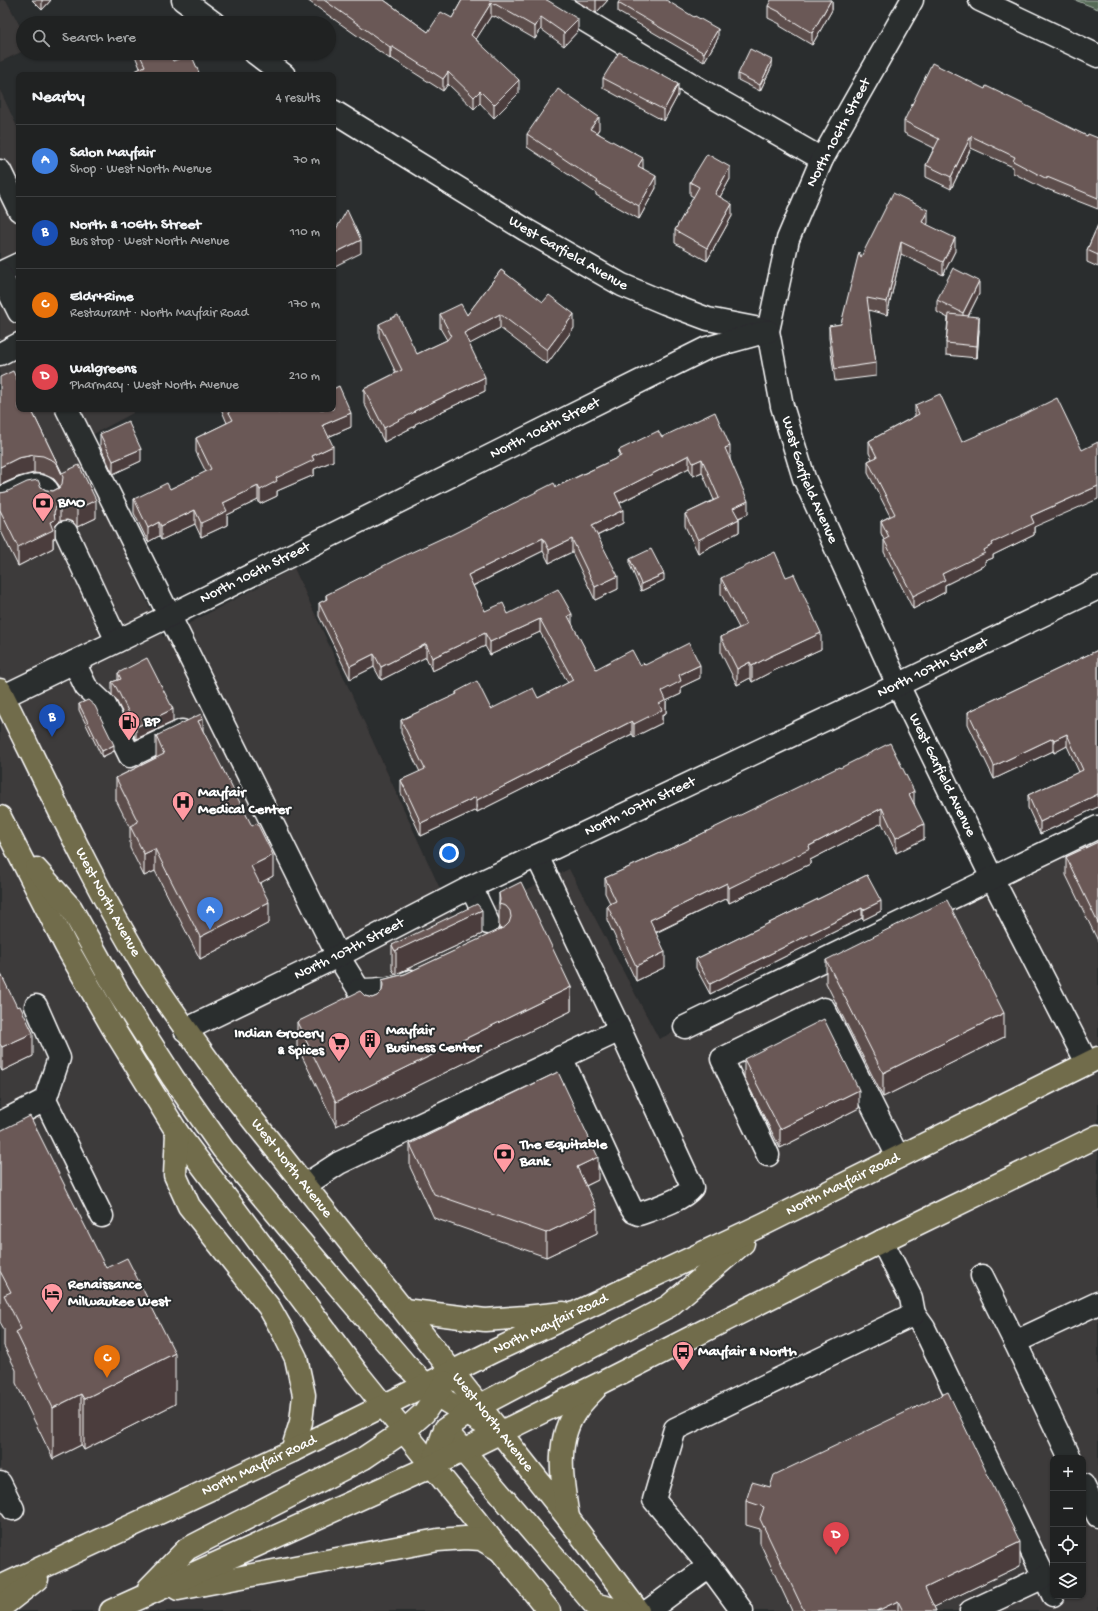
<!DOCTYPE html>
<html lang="en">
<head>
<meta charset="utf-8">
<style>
  body { margin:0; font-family:"Gochi Hand",sans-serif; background:#2d2f2f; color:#f1f3f6 }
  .controls { position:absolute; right:12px; bottom:12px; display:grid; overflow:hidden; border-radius:8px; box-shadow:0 1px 3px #0004 }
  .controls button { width:36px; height:36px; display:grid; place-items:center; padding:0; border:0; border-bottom:1px solid #3d3f40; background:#202222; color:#f1f3f6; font:20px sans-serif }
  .you { position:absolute; left:449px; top:853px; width:14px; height:14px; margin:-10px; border:3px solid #fff; border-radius:50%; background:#1a73e8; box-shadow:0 0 0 6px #1a73e833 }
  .badge { display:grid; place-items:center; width:26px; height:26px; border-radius:50%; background:#2563eb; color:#fff; font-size:13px; font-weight:700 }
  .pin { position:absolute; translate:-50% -33px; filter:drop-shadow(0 1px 2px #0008) }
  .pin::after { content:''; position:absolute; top:21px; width:14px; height:12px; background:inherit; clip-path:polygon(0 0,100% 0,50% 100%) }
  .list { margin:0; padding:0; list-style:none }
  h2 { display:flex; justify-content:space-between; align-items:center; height:52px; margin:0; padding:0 16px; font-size:17px }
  h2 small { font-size:13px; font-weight:400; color:#a2a4a5 }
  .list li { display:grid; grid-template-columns:26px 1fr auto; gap:12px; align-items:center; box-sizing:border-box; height:72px; padding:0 16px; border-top:1px solid #3d3f40 }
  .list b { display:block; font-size:15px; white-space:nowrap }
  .list p { margin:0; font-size:13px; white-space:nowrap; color:#a2a4a5 }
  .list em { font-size:13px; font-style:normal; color:#a2a4a5 }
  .icon { flex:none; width:22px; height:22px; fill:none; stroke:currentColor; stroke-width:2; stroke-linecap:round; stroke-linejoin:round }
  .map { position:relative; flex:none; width:1098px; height:1611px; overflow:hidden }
  .search { position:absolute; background:#202222; box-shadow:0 1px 3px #0004; left:16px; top:16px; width:320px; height:44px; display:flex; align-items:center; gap:10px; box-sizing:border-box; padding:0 14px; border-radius:22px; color:#a2a4a5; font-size:15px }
  .panel { position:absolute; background:#202222; box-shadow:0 1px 3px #0004; left:16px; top:72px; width:320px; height:340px; border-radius:8px }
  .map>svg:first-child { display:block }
</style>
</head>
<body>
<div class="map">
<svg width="1098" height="1611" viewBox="0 0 1098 1611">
  <rect width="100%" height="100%" fill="#2a2d2e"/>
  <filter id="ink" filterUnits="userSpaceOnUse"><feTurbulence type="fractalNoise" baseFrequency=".025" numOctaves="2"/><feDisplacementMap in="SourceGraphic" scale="8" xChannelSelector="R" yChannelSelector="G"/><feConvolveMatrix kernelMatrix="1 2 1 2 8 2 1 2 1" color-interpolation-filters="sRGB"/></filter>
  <g filter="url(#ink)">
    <!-- built -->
    <path fill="#3e3a3a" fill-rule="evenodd" d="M0 0H6L23 32V51L0 62Z
      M0 90 19 131V409H132L133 413 75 444 163 637 294 568 456 924 569 869 659 1039 1098 838V1611H0ZM1053 1458H1083V1596H1053Z"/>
    <!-- green -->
    <path fill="#566b57" stroke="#aab5ab" d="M1075 0H1098V9Z"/>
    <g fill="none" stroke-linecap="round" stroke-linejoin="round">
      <!-- minor casing -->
      <g stroke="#fff" stroke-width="25">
        <g id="minor">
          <path d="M183 0 214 23"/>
          <path d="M551 0 694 86 822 159"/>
          <path id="s1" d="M912 0 822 159 788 239 768 331 782 406 804 478 898 685 992 878 1087 1063"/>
          <path d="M980 0 1098 56"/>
          <path d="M255 53 284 75"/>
          <path id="s2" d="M333 111 526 230 622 285 665 303 708 319 765 330"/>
          <path d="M0 171 19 210"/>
          <path d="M0 273 19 264"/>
          <path d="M0 274 19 312"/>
          <path d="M0 354 19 344"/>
          <path d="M67 409 338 956 371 1009"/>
          <path d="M0 499C11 494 34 479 46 489 48 490 49 495 51 497"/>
          <path d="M66 532 117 641"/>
          <path d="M74 662 86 687 105 705 130 756 182 731"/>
          <path id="s3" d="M0 698 169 616 707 348 768 331"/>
          <path d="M537 856 620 1030"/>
          <path d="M471 887 488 923"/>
          <path d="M359 990C377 990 394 989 411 981"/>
          <path d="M36 1006 59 1058 45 1100 102 1216"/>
          <path d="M685 1027 1098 827"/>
          <path id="s4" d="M185 1030 338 956 471 887 898 685 1098 588"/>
          <path d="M0 1123 45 1100"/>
          <path d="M768 1155 722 1059 824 1009 898 1157"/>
          <path d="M305 1185 339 1163 620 1030 690 1182 692 1188C683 1200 653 1209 639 1214L634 1212 630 1206 561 1057"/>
          <path d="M982 1276 1015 1342"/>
          <path d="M914 1314 924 1328 1053 1595"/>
          <path d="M1070 1458 1015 1342 1098 1303"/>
          <path d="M0 1483 13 1509"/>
          <path d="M1083 1485 1098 1516"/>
          <path d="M709 1566 654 1500 675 1429 914 1314 911 1298 882 1241"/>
          <path d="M648 1611 709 1566 742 1611"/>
          <path d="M971 1611 1044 1577"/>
        </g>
      </g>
      <!-- major casing -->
      <g stroke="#fff" stroke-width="25">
        <g id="major">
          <path id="s5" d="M0 690C46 782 90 878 143 966 172 1012 205 1056 237 1100L568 1518 638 1611"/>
          <path d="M0 817 66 946 113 1028 177 1132 358 1374 549 1611"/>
          <path d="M36 869 71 908 119 994 173 1078 223 1149 288 1227 405 1364 436 1395 491 1428"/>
          <path d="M177 1132 175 1175 189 1206 269 1307 282 1330 296 1358 304 1395 301 1422 292 1451"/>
          <path d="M404 1310 485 1320 525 1317 564 1313"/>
          <path d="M454 1440 594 1604 621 1611"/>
          <path d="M432 1466 445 1429 479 1406 669 1306 743 1243"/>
          <path d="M568 1517C562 1481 554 1439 578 1408 583 1401 589 1395 595 1389"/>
          <path id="s6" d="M0 1587 292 1451 492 1352 764 1224 1098 1058"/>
          <path d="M149 1588 187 1549 364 1458 404 1431 424 1413 445 1382"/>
          <path d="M178 1589 438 1540 465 1538 481 1539 498 1549"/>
          <path d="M0 1608 37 1579"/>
          <path d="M111 1611 432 1466 601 1383 882 1241 1098 1136"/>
        </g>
      </g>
      <!-- minor -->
      <use href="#minor" stroke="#2a2d2e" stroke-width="22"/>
      <!-- major -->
      <use href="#major" stroke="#716c4b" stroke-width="22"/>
    </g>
    <!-- wall -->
    <path fill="#5c4d4b" stroke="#fff" d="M32 0H51L42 10Z
      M307 0H384L428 32 452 18 462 0H547L578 31 564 46 541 29 535 39 495 16V17L491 16 476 39 519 93 494 118 480 103 474 109 448 84 443 91 391 58 390 59Z
      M575 0H608L596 13Z
      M832 0V10L812 45 780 26V24L768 18V6Z
      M618 3 694 17 718 38 704 62 618 12Z
      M134 53H170L173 61 140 68Z
      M772 66 760 91 738 80V74Z
      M603 78 678 95 664 121 603 88Z
      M985 89 1087 136 1098 138V209L1047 189V190L1013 173V167L971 148 951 189 926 177V165L934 148 904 133V121Z
      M599 129 597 132 643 168 656 188 639 219 596 195V193L527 147V134Z
      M730 179 720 197 732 216 707 261 675 243V230L694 197 690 195V182Z
      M928 223 927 224 955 251 943 275 901 254 887 315 868 310 876 363V376L835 381 829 338V326L841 324 861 257Z
      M1098 225V267L1087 262V250Z
      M501 270 574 328 547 364 500 328 469 344 485 391 415 424V426L384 442 364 403V389L396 373 379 337V324L417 354 447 340 440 328V314L467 315Z
      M979 294 968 316 979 330 977 358 946 355V343L948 318 937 312V300Z
      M915 405 962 442 1034 527V535L993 555V558L985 561V565L945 585V592L913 609 884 552V540L881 533V521L890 516 868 473V461L872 459 869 453V441L915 416Z
      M31 409 62 473 96 518 77 527 73 522 67 520 60 521 56 525 55 527V538L53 539V548L18 566 0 529V493L41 487 46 490 53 491 60 487 58 484 54 479 43 474 34 473 18 477Z
      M222 409H276L278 413 351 427 328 437 333 461 314 469V475L277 491V496L260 504 258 500 227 515V525L201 537 195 524 161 540 159 536 148 542 134 513V499L170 489 206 472 196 452V438L227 423 222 411Z
      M100 434 141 461 113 474 100 446Z
      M662 437 730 459 748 514 739 518V532L698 553 685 526V514L714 500 702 472 693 476 689 468 620 503 623 523 597 536 618 589 595 600 572 552 549 563 543 551 473 586 485 611 508 614 572 625 596 669 640 665H645L700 678 681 687V694L666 701V713L662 715V723L634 737 632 734 477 812 476 810 421 836 401 793V780L420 772 401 733V720L456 695V692L491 709 538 698 568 683 540 632 490 655 485 646 432 671 426 657 381 680 374 667 350 679 319 616V603L326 600V595L619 457V450Z
      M630 559 664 580 641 591 630 565Z
      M786 577 821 649 771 672 752 682 750 678 737 685 721 653V637L739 628 721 594V578Z
      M1098 650V807L1040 834 1028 808V795L1079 772 1067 746 1054 753 1053 751 994 779 968 724V712Z
      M118 673 173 722 136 739 116 700 112 695V682L118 680Z
      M79 704 114 751 102 757 79 710Z
      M203 731 273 876 260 883 269 923 200 959 155 871 144 876 130 848V828L116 800V778L156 758V736Z
      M840 768 914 803 924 839 896 853 882 823 810 860V864L729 903 727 898 656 933 665 967 636 981 607 920V905L610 903 605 893V878L685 842Z
      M1098 842V941L1066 875V857Z
      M867 875 881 911 863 920 862 918 710 994 696 968V959Z
      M499 893 571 987V1011L336 1126 297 1046V1022L365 996 372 998 377 996 382 991V980L405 974 502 929 499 928Z
      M482 934 396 974H395L392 969V945Z
      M826 960 1004 1037 883 1097 826 983Z
      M0 972 33 1056 2 1071 0 1067Z
      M744 1059 859 1108 780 1148 744 1077Z
      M0 1131 175 1404 84 1450 81 1445 53 1459 16 1383V1370L4 1346V1329L0 1322Z
      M410 1144 598 1180 586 1186 597 1233 546 1257 434 1218 410 1167Z
      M746 1501 1020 1566 934 1607 936 1611H792L760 1543V1529L746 1525Z"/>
    <!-- shaded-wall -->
    <path fill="#4b3e3d" stroke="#fff" d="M42 0H51L42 10Z
      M596 0H608L596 13Z
      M831 0H832V10L812 45V33Z
      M491 3V16L471 47V35Z
      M541 17V29L535 39V27Z
      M578 19V31L564 46V33Z
      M718 29V38L704 62V53Z
      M391 46V58L390 59V47Z
      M772 60V66L760 91V85Z
      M448 72V84L443 91V79Z
      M519 80V93L494 118V105Z
      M678 84V95L664 121V110Z
      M480 91V103L474 109V97Z
      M599 117V129L590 141V129Z
      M971 136V148L951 189V177Z
      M643 158V170L638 166Z
      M730 167V179L715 206V194Z
      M656 176V188L639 219V206Z
      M732 204V216L707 261V248Z
      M928 210V223L922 234V222Z
      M955 238V251L943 275V262Z
      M361 240V253L333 267V254Z
      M901 242V254L887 315V302Z
      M979 281V294L963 326V313Z
      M500 314V328L464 347V333Z
      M574 314V328L547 364V350Z
      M979 317V330L977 358V346Z
      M485 377V391L415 424V426L384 442V428L414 411Z
      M351 413V427L323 439V425Z
      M333 446V461L314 469V475L277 491V496L260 504V490L276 478 312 456Z
      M730 446V459L725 461V448Z
      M141 449V461L113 474V461Z
      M34 455V473L18 477 0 485V467L18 458Z
      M689 455V468L615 505V493Z
      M702 459V472L693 476V463Z
      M258 486V500L227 515V525L201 537V523L223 503Z
      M1098 486V499L1034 527V535L993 555V558L985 561V565L945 585V592L913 609V596L942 574 984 550 992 543 1031 516Z
      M96 500V518L77 527V509Z
      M748 501V514L733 520V508Z
      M60 503V521L56 525 55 527V538L53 539V548L18 566V547L50 522 56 507Z
      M195 510V524L161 540V526Z
      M623 510V523L592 538V525Z
      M739 519V532L698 553V540Z
      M159 522V536L148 542V528Z
      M543 538V551L468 588V575Z
      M572 539V552L549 563V550Z
      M664 574V580L641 591V584Z
      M618 576V589L595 600V587Z
      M572 614V627L568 616Z
      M540 619V632L490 655V642Z
      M485 633V646L432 671V658Z
      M821 633V649L771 672 752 682V666L771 656Z
      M426 644V657L381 680V667Z
      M374 654V667L350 679V666Z
      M750 662V678L737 685V669Z
      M700 665V678L681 687V694L666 701V713L662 715V723L634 737V724L659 704 662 691 679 675Z
      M173 709V722L136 739V727Z
      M203 719V741L198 721Z
      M632 721V734L477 812V800Z
      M1067 734V746L1054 753V740Z
      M1053 738V751L994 779V766Z
      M114 745V751L102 757V751Z
      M914 791V806L909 794Z
      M1098 794V807L1040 834V822Z
      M476 797V810L421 836V823Z
      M882 808V823L810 860V864L729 903V888Z
      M924 824V839L896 853V838Z
      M155 849V871L144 876V854Z
      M273 855V876L251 888V866Z
      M727 883V898L650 935V920Z
      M881 901V911L863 920V910Z
      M269 902V923L200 959V937Z
      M862 908V918L710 994V984Z
      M482 910V934L396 974V950Z
      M665 952V967L636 981V966Z
      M571 987V1011L336 1126V1102Z
      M1004 1013V1037L883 1097V1073Z
      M33 1033V1056L2 1071V1047Z
      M859 1090V1108L780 1148V1129Z
      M598 1157V1180L577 1190V1167Z
      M597 1209V1233L546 1257V1233Z
      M175 1353V1404L84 1450V1399Z
      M81 1394V1445L53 1459V1408Z
      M1020 1542V1566L926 1611 925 1588Z
      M898 1601V1611H877Z"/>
    <!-- building -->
    <path fill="#6b5957" stroke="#fff" d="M324 0H384L428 32 441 12 452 18 462 0H547L578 19 564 33 541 17 535 27 495 4V5L491 3 471 35 519 80 494 105 480 91 474 97 448 72 443 79 391 46 390 47Z
      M620 0H666L694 17 695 16 718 29 704 53 618 3Z
      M771 0H831L812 33 780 13V12L768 6Z
      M750 49 772 60 760 85 738 74Z
      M619 52 678 84 664 110 603 78Z
      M139 53H170L173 61 191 54 200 75H127L145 66Z
      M932 63 985 89 986 86 1017 101 1087 136 1088 134 1098 138V198L1047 177V179L1013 161 1015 157 971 136 951 177 926 165 939 139 904 121Z
      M558 89 599 117 590 129 643 158 638 166 656 176 639 206 596 182 597 181 527 134Z
      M707 154 730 167 715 194 732 204 707 248 675 230 699 187 690 182Z
      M893 193 928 210 922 222 955 238 943 262 901 242 887 302 867 298 876 363 835 369 829 326 841 324 859 252 861 257Z
      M347 210 361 240 333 254V224L336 229Z
      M1098 225V255L1087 250Z
      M953 268 979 281 963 313 937 300Z
      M501 270 543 302 549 295 574 314 547 350 500 314 464 333 485 377 414 411 415 412 384 428 364 389 402 370 379 324 398 315 417 354 447 340 451 335 440 314 461 304 467 315Z
      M949 314 979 317 977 346 946 343Z
      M13 371 19 384V409H31L62 473 79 465 96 500 77 509 73 504 67 501 60 503 56 507 54 512 55 520 50 522 53 530 18 547 0 510V493L6 492 27 482 38 480 41 487 46 490 53 491 59 488 62 484 63 477 58 466 54 461 43 456 34 455 18 458 0 467V377Z
      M339 386 351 413 323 425 333 446 312 456 314 460 276 478 277 481 260 490 258 486 223 503 227 511 201 523 195 510 161 526 159 522 148 528 134 499 167 483 170 489 211 469 196 438 233 420 227 409H276L278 413 288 409H333V389Z
      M940 394 962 442 1019 417 1057 398 1082 450 1098 442V486L1031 516 1034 523 992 543 993 545 984 550 985 553 942 574 945 580 913 596 884 540 889 537 881 521 895 514 868 461 877 457 869 441 919 414 915 405Z
      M715 412 730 446 725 448 748 501 733 508 739 519 698 540 685 514 719 498 702 459 693 463 689 455 615 493 623 510 592 525 618 576 595 587 572 539 549 550 543 538 468 575 485 611 503 603 508 614 558 589 572 614 568 616 596 669 632 650 640 665 643 663 645 665 689 643 700 665 679 675 681 681 662 691 666 700 659 704 662 710 634 724 632 721 477 800 476 797 421 823 401 780 425 769 401 720 457 694 456 692 477 681 491 709 533 688 538 698 573 680 540 619 490 642 485 633 432 658 426 644 381 667 374 654 350 666 319 603 327 599 326 595 397 559 449 535V536L554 483 556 487 621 456 619 450 658 431 662 437Z
      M128 421 141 449 113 461 100 434Z
      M651 549 664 574 641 584 630 559Z
      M775 552 786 577 794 574 821 633 771 656 752 666 750 662 737 669 721 637 746 625 721 578Z
      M1098 650V794L1040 822 1028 795 1083 770 1067 734 1054 740 1053 738 994 766 968 712Z
      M147 658 173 709 136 727 116 687 112 682 121 679 118 673Z
      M88 700 95 706 114 745 102 751 79 704Z
      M201 714 203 719 198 721 252 826 257 823 273 855 251 866 269 902 200 937 155 849 144 854 130 826 138 822 116 778 164 754 156 736Z
      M890 743 914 791 909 794 924 824 896 838 882 808 809 846 810 849 729 888 727 883 650 920 665 952 636 966 607 905 616 901 605 878 685 842 839 767 840 768Z
      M1098 842V923L1066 857Z
      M867 875 881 901 863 910 862 908 710 984 696 959Z
      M521 882 571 987 336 1102 297 1022 360 991 365 996 372 998 377 996 382 991 383 985 382 980 405 974 505 927 509 923 511 917 510 911 506 906 499 904 500 900 499 893Z
      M947 900 1004 1013 883 1073 826 960Z
      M477 904 482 910 395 951 392 945Z
      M0 972 17 1007 20 1006 33 1033 2 1047 0 1044Z
      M824 1019 859 1090 780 1129 744 1059Z
      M558 1072 598 1157 577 1167 597 1209 546 1233 434 1194 410 1144Z
      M30 1116 106 1268 127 1258 175 1353 84 1399 81 1394 53 1408 16 1332 21 1329 4 1295 11 1292 0 1271V1131Z
      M948 1392 1020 1542 925 1588 936 1611H903L898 1601 877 1611H804L760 1519 764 1507 746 1501 752 1482 770 1487 774 1475Z"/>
  </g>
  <!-- icons -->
  <defs>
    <g id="bank-pin" transform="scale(1.15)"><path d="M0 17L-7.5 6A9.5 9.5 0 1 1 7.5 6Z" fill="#ff9aa2" stroke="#2a2d2e"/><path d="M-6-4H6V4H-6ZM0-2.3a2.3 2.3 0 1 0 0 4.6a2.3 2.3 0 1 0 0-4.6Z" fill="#111"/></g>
    <g id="fuel-pin" transform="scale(1.15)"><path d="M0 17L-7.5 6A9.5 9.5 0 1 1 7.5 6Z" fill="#ff9aa2" stroke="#2a2d2e"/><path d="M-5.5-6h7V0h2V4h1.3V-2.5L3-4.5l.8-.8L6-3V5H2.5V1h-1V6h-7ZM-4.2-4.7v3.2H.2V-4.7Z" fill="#111"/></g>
    <g id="hospital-pin" transform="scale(1.15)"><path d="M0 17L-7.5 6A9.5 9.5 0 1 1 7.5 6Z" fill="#ff9aa2" stroke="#2a2d2e"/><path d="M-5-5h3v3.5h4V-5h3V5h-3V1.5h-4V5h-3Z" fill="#111"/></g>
    <g id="building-pin" transform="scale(1.15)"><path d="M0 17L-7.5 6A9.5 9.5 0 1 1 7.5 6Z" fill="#ff9aa2" stroke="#2a2d2e"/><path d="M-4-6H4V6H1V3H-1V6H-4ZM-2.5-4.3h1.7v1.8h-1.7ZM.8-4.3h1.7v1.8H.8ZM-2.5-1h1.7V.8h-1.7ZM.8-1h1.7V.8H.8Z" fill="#111"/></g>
    <g id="supermarket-pin" transform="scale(1.15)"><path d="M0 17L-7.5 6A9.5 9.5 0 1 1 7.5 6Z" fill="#ff9aa2" stroke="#2a2d2e"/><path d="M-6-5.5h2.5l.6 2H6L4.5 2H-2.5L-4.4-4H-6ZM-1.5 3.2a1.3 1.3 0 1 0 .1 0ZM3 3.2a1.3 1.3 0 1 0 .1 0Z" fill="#111"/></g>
    <g id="hotel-pin" transform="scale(1.15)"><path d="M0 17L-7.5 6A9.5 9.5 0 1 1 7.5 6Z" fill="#ff9aa2" stroke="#2a2d2e"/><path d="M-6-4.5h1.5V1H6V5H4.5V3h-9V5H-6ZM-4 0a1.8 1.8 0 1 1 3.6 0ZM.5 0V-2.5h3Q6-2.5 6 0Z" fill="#111"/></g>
    <g id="bus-pin" transform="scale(1.15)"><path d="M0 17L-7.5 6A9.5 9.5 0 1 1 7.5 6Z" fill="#ff9aa2" stroke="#2a2d2e"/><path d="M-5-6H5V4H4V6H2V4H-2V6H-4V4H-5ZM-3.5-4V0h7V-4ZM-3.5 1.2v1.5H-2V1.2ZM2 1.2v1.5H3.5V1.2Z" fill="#111"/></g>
  </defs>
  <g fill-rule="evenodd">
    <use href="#bank-pin" x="43" y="503"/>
    <use href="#fuel-pin" x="129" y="722"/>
    <use href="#hospital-pin" x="183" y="802"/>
    <use href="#building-pin" x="370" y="1040"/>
    <use href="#supermarket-pin" x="339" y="1043"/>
    <use href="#bank-pin" x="504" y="1154"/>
    <use href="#hotel-pin" x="52" y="1294"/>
    <use href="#bus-pin" x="683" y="1352"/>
  </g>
  <g text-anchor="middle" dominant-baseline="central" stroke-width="4" stroke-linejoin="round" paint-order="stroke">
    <!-- street labels -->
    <g font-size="15" fill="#fff" stroke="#2a2d2e">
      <text transform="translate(839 133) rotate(-62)">North 106th Street</text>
      <text stroke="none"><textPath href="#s2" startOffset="275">West Garfield Avenue</textPath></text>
      <text stroke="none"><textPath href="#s3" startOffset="608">North 106th Street</textPath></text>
      <text stroke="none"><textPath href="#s1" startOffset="519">West Garfield Avenue</textPath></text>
      <text stroke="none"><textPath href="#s3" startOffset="284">North 106th Street</textPath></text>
      <text stroke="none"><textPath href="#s4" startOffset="831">North 107th Street</textPath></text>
      <text stroke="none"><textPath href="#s1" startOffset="843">West Garfield Avenue</textPath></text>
      <text stroke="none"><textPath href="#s4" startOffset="507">North 107th Street</textPath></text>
      <text stroke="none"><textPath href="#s5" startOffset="238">West North Avenue</textPath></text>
      <text stroke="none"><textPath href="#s4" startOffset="183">North 107th Street</textPath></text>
      <text stroke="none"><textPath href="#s5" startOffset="562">West North Avenue</textPath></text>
      <text stroke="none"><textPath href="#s6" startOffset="934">North Mayfair Road</textPath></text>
      <text stroke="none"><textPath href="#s6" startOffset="610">North Mayfair Road</textPath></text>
      <text stroke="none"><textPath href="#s5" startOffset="886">West North Avenue</textPath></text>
      <text stroke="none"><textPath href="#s6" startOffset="286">North Mayfair Road</textPath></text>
    </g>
    <!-- poi labels -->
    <g font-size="15" font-weight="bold" fill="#fff" stroke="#2a2d2e" text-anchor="start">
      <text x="58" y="503">BMO</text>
      <text x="144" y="722">BP</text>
      <text x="198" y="793">Mayfair<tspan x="198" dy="17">Medical Center</tspan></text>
      <text x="386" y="1031">Mayfair<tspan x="386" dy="17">Business Center</tspan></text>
      <text x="324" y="1034" text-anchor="end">Indian Grocery<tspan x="324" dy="17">&amp; Spices</tspan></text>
      <text x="520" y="1145">The Equitable<tspan x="520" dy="17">Bank</tspan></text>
      <text x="68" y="1285">Renaissance<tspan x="68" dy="17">Milwaukee West</tspan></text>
      <text x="698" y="1352">Mayfair &amp; North</text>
    </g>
  </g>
</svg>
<div class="controls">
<button>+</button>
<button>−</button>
<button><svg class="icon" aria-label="locate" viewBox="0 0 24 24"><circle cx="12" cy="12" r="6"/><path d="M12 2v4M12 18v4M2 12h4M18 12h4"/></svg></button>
<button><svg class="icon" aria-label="layers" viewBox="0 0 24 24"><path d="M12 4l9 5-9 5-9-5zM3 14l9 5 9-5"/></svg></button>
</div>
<div class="you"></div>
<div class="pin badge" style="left:210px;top:930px;background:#3f7fe0">A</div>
<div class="pin badge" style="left:52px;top:737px;background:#1a4fb4">B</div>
<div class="pin badge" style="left:107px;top:1378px;background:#e8710a">C</div>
<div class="pin badge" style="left:836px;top:1555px;background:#e0444e">D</div>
<div class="search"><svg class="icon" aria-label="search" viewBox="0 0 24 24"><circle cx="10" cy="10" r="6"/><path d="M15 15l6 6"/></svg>Search here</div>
<section class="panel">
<h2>Nearby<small>4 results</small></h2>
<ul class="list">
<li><span class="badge" style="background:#3f7fe0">A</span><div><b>Salon Mayfair</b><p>Shop · West North Avenue</p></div><em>70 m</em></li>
<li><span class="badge" style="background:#1a4fb4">B</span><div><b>North &amp; 106th Street</b><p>Bus stop · West North Avenue</p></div><em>110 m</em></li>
<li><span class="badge" style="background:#e8710a">C</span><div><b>Eldr+Rime</b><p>Restaurant · North Mayfair Road</p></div><em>170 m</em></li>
<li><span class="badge" style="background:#e0444e">D</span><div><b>Walgreens</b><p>Pharmacy · West North Avenue</p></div><em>210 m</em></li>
</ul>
</section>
</div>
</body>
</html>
